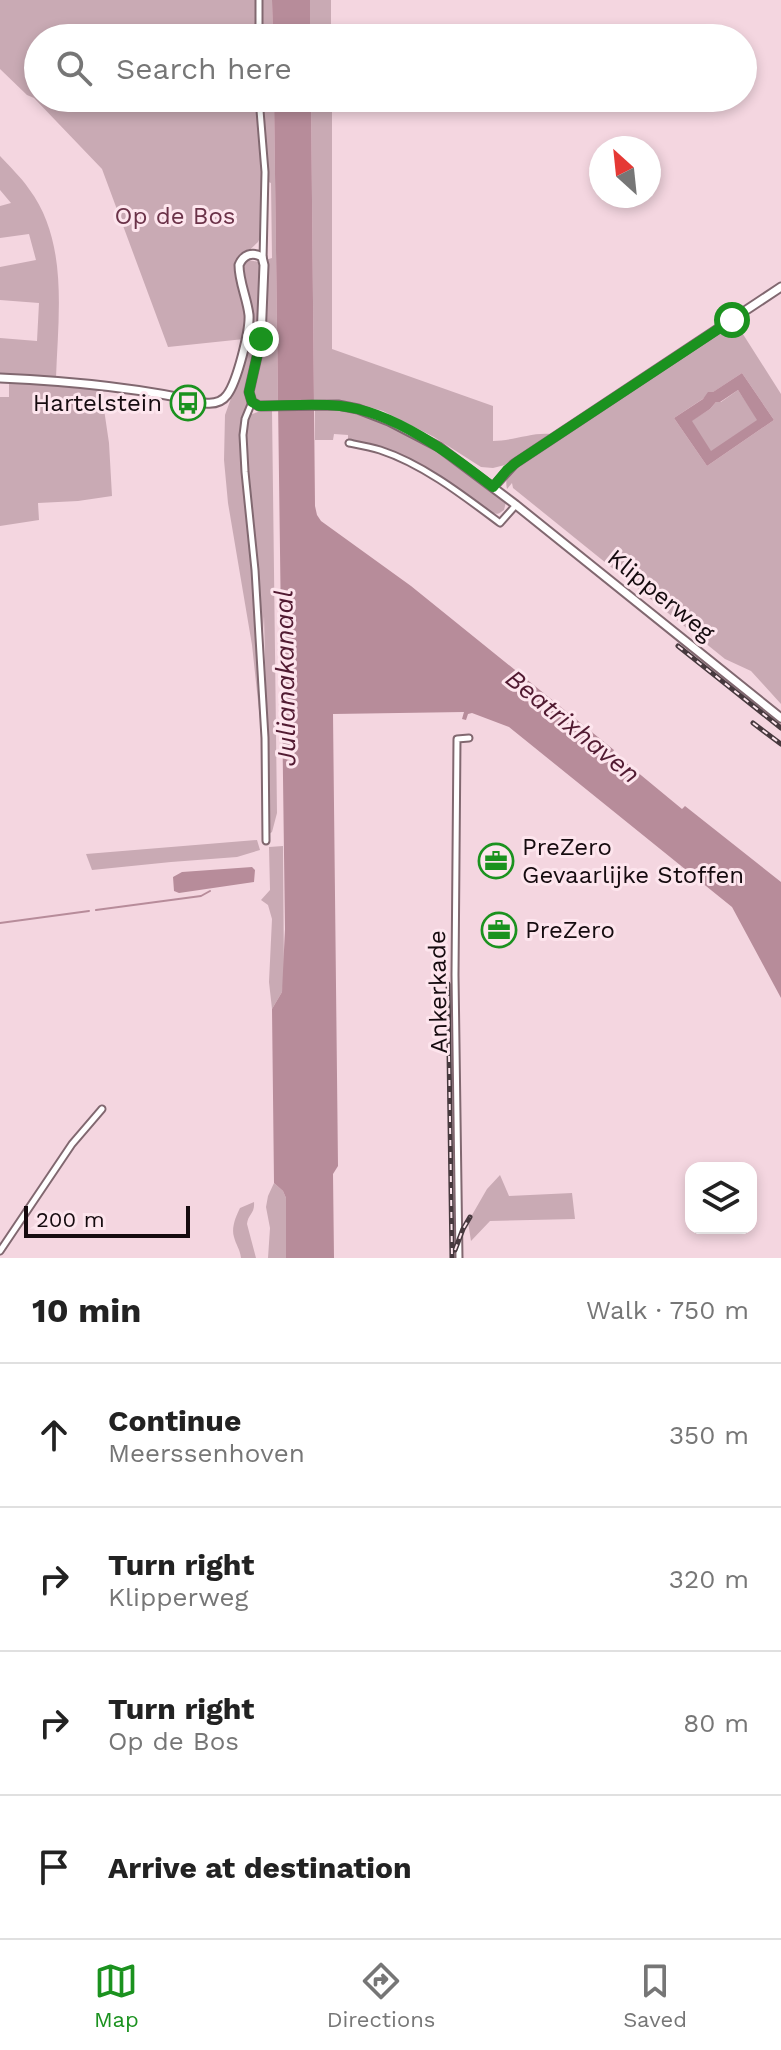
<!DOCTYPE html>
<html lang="en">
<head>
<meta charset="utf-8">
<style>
  body { margin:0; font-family:"Work Sans",sans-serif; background:#f6f6f6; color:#222 }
  .controls { position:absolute; right:24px; bottom:24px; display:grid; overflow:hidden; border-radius:16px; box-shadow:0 4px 12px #0003 }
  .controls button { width:72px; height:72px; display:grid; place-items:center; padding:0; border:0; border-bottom:2px solid #e0e0e0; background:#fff; color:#222; font:40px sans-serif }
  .compass { position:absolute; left:589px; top:136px; width:72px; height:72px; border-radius:50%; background:#fff; box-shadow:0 4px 12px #0003; rotate:333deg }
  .scale { position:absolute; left:24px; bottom:20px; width:166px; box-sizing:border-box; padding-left:8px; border:4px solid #150b0f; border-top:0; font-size:22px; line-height:28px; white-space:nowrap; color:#150b0f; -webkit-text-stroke:6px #fde5ed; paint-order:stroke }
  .stop { position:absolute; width:24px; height:24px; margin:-18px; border:6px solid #1b921f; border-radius:50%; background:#fff }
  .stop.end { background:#1b921f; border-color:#fff; box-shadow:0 2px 8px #0008 }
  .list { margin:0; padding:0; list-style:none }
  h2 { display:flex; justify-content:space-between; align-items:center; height:104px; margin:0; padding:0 32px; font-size:34px }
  h2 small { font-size:26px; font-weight:400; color:#767676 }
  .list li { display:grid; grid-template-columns:52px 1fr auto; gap:24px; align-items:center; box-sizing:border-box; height:144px; padding:0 32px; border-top:2px solid #e0e0e0 }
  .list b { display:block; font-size:30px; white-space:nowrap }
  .list p { margin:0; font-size:26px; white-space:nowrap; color:#767676 }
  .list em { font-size:26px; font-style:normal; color:#767676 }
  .icon { flex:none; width:44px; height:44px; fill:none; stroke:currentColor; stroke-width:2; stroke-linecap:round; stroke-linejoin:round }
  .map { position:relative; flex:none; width:781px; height:1258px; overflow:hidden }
  .search { position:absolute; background:#fff; box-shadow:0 4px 12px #0003; left:24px; right:24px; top:24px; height:88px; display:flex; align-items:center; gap:20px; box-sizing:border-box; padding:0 28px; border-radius:44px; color:#767676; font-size:30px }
  .sheet { height:680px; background:#fff }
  nav { display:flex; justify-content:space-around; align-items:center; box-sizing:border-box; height:112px; border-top:2px solid #e0e0e0; background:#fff; font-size:22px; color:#767676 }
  nav a { display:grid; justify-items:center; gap:4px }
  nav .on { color:#1b921f }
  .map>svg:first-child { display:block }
</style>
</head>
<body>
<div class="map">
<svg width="781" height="1258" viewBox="0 0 781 1258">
  <rect width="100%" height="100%" fill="#f4d6e0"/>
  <!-- green -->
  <path fill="#c9aab4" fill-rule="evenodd" d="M0 0H272L273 38H38V98H274L278 402H256L253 395 259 361C243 382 244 391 252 414L264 410H272L277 813 272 832 269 834 264 616 260 682 261 729 252 645 228 503 224 460 225 415 244 362 251 338 253 313 243 277 242 269 248 260 259 262 272 258 271 183 261 179 262 233 258 242 241 258 246 320 244 339 168 347 102 169 34 98 27 95 0 69Z
    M310 0H331V38H310Z
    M311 98H332V349L493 406V441C513 441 532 432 551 434L505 465 493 468 481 467 434 437 383 411 354 403 314 401Z
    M0 156C10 167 21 177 29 189 69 242 58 317 56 378L0 375V338L37 341 39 303 0 300V267L36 260 29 234 0 238V206L11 203 0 190Z
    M734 320 781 394V704L751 671 725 659 513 488 512 483 507 489C505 479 507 476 513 468ZM742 373 774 420 707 466 674 418Z
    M9 382 101 389 109 443 112 496 78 501 38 503 39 520 0 526V397H9Z
    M738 390 758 420 711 452 691 421 710 409 716 402H721Z
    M315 409 351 411 374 418 432 445 506 502 504 510C499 513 499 515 493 513 480 509 468 495 457 488 422 466 388 448 348 440V435L334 434 333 440H315Z
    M257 840 260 850 237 857 171 862 92 870 86 854Z
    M283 846 284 980 282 992 272 1009 269 982 272 919 268 905 261 900 270 890 269 847Z
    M500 1175 509 1196 572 1193 575 1219 490 1221 471 1241 468 1222 487 1189Z
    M274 1183 283 1191 286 1198V1258H268L270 1228 266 1207 268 1196Z
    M254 1202C255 1214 248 1214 247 1224L256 1258H241C240 1249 236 1245 234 1237 231 1228 236 1216 240 1208Z"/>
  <!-- water -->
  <path fill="#b78c9a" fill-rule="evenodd" d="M272 0H310V38H273Z
    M274 98H311L315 506 317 515 321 521 411 586 614 750 613 752 682 809 685 806 781 882V998L732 907 509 727 472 713 468 714 466 720 462 719 464 712 333 714 338 1166 333 1174 334 1258H286V1198L283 1191 274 1183 272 1009 282 992 285 929Z
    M742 373 774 420 707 466 674 418 703 399 708 392H713ZM738 390 757 420 711 451 692 421 710 409 716 402H720Z
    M252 867 255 870 254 882 179 893 174 891 173 877 182 872Z"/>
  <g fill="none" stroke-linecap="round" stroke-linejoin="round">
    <!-- stream -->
    <path stroke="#b78c9a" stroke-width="2" d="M96 910 201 896 210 891
      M0 923 89 911"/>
    <!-- street casing -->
    <g stroke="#816870" stroke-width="9">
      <path id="street" d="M255 38 259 24V0
        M259 98 265 172 263 260
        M252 402 245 419 243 435 245 472 255 570 265 738 266 841
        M349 443C359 445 370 447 380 450 423 464 464 496 500 523L516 505
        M0 1251 72 1144 102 1109
        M459 1258 455 975 457 739 469 738"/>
    </g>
    <!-- secondary casing -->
    <g stroke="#816870" stroke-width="11">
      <path id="secondary" d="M0 378C69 381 137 387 205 403 214 404 222 402 227 395 237 382 250 331 249 315 247 298 239 282 239 265 243 255 252 251 262 257L264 265 261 339 249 392 252 402 259 406 338 405 358 409 389 421 439 447 516 505 781 718
        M493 487 514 464 781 287"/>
    </g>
    <!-- street -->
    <use href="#street" stroke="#fff" stroke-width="5"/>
    <!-- secondary -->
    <use href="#secondary" stroke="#fff" stroke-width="7"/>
    <!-- rail casing -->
    <g stroke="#47393e" stroke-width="5">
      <path id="rail" d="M678 646 781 728
        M753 723 781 744
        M448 984 452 1258
        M455 1250 463 1229 470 1217"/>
    </g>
    <!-- rail -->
    <use href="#rail" stroke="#fde5ed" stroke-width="2" stroke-dasharray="6" stroke-linecap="butt"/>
  </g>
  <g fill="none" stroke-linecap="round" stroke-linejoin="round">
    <!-- route -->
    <path stroke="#1b921f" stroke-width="10" d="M261 339 249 392 252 402 259 406C286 406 313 403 340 406 393 411 452 455 493 487L507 470 517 462 732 320"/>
  </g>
  <!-- icons -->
  <defs>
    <g id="bus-ring" transform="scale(1.8)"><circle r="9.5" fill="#fde5ed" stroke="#1b921f" stroke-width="1.5"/><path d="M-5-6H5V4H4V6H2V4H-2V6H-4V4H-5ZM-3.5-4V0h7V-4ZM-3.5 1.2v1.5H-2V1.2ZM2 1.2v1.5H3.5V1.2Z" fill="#1b921f"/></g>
    <g id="office-ring" transform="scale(1.8)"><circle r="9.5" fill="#fde5ed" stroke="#1b921f" stroke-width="1.5"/><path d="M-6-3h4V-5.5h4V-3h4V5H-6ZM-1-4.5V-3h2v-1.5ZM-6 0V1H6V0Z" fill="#1b921f"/></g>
  </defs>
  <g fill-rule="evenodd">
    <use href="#bus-ring" x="188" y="403"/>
    <use href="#office-ring" x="496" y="861"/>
    <use href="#office-ring" x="499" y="930"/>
  </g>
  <g text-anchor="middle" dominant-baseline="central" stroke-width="6" stroke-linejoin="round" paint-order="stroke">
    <!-- park labels -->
    <g font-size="24" fill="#6b3248" stroke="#fde5ed">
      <text x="175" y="216">Op de Bos</text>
    </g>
    <!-- poi labels -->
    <g font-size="24" fill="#150b0f" stroke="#fde5ed" text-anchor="start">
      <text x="162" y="403" text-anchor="end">Hartelstein</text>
      <text x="522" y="847">PreZero<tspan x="522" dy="28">Gevaarlijke Stoffen</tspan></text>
      <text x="525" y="930">PreZero</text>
    </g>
    <!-- street labels -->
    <g font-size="24" fill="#150b0f" stroke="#fde5ed">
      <text transform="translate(661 595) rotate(39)">Klipperweg</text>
      <text transform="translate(438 992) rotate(-91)">Ankerkade</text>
    </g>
    <!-- water labels -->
    <g font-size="26" font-style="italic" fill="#511a31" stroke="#fde5ed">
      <text transform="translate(285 678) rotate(-91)">Julianakanaal</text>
      <text transform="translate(573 726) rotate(39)">Beatrixhaven</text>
    </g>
  </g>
</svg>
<div class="controls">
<button><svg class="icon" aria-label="layers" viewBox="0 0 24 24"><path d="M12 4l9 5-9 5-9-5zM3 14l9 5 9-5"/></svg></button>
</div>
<svg class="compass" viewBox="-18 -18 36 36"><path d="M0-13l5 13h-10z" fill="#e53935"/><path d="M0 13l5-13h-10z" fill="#767676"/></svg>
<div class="scale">200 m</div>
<div class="stop" style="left:732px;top:320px"></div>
<div class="stop end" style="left:261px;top:339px"></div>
<div class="search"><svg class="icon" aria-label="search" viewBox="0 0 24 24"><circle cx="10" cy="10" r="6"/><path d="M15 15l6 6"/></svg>Search here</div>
</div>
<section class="sheet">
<h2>10 min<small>Walk · 750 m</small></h2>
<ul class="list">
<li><svg class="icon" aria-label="ahead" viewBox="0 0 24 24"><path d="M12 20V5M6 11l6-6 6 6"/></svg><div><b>Continue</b><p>Meerssenhoven</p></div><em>350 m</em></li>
<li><svg class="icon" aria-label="right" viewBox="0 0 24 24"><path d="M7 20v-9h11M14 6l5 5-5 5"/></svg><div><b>Turn right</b><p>Klipperweg</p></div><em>320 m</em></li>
<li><svg class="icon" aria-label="right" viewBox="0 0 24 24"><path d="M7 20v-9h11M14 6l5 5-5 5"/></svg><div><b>Turn right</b><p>Op de Bos</p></div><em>80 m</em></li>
<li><svg class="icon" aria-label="arrive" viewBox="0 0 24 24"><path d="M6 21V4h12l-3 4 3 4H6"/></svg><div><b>Arrive at destination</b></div></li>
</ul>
</section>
<nav>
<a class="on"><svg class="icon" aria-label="map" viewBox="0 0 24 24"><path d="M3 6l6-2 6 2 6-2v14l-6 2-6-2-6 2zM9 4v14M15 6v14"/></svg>Map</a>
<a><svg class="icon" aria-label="directions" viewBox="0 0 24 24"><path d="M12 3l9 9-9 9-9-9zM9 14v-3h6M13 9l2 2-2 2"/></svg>Directions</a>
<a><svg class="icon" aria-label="saved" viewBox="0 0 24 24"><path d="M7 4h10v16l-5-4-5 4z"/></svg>Saved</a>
</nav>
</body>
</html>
